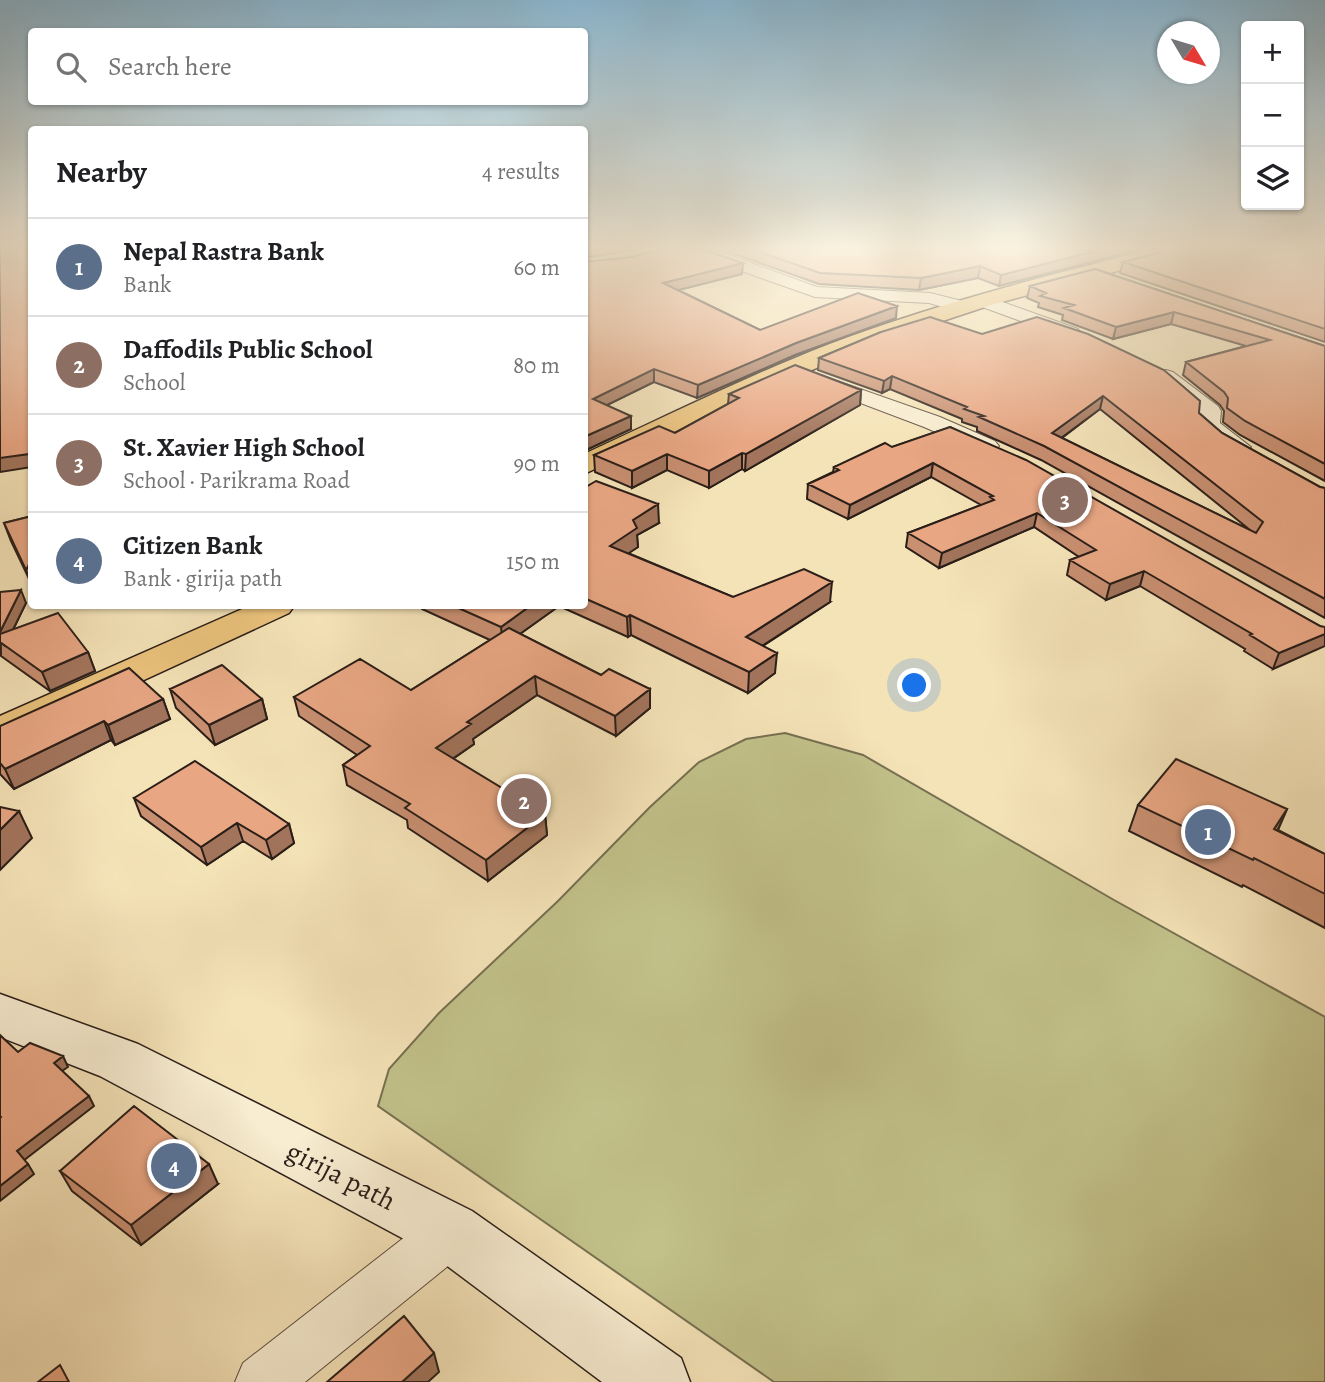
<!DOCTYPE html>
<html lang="en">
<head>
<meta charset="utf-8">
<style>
  body { margin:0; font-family:Alegreya,serif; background:#f2f2f2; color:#202124 }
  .controls { position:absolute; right:21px; top:21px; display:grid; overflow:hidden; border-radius:7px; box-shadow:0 2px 5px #0004 }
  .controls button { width:63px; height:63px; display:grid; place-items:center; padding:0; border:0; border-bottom:2px solid #e0e0e0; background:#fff; color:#202124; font:35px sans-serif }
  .compass { position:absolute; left:1157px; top:21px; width:63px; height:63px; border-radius:50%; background:#fff; box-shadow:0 2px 5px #0004; rotate:128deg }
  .you { position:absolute; left:915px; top:686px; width:24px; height:24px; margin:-18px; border:5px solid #fff; border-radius:50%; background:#1a73e8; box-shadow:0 0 0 10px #1a73e833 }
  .badge { display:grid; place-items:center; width:46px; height:46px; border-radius:50%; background:#8f2418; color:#fff; font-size:23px; font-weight:700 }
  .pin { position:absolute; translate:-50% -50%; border:4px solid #fff; box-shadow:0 2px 7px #0006 }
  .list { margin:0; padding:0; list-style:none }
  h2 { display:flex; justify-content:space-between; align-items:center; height:91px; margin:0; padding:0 28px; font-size:30px }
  h2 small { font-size:23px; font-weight:400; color:#757577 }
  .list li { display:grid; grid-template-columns:46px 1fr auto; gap:21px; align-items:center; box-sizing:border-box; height:98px; padding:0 28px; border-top:2px solid #e0e0e0 }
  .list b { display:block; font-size:26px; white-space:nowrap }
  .list p { margin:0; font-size:23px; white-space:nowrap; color:#757577 }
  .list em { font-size:23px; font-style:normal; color:#757577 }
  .icon { flex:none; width:38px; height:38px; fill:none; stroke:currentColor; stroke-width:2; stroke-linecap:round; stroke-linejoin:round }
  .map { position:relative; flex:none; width:1325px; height:1382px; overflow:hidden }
  .search { position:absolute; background:#fff; box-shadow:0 2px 5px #0004; left:28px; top:28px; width:560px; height:77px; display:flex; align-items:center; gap:18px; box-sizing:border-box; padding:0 24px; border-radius:7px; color:#757577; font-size:26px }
  .panel { position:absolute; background:#fff; box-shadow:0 2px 5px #0004; left:28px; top:126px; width:560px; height:483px; border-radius:7px }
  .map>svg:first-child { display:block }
</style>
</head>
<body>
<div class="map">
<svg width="1325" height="1382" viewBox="0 0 1325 1382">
  <rect width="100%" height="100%" fill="#f5e3b8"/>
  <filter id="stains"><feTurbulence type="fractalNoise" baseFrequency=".00286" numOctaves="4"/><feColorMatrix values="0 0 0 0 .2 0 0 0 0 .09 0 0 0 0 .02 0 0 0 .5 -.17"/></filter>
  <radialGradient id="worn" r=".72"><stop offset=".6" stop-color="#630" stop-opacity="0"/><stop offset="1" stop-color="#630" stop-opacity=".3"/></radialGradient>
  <!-- green -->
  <path fill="#c2c18a" stroke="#767051" stroke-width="2" d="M785 733 863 755 1114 900 1325 1017V1382H774L378 1106 389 1069 439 1013 558 901 650 807 699 762 746 739Z"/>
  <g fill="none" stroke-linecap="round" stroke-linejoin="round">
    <!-- street casing -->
    <g stroke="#5d4f40" stroke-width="2">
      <path id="street" d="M691 250H715L817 287 930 293 970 303 972 307 963 313 929 303 815 297 693 254Z
        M983 295 1078 329 1081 333 1078 337H1064L977 305 974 301Z
        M1166 370 1173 372 1218 406 1221 411 1220 423 1251 447 1247 452H1231L1200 430 1197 425 1199 413 1156 376 1159 372Z
        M820 375 940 417 995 441 999 446 995 451H979L924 427 813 385 809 381 813 377Z
        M451 1208 469 1215 476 1232 469 1249 305 1382H235L243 1363 433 1215Z"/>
    </g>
    <!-- secondary casing -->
    <g stroke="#2a1e18" stroke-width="3">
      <path id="secondary" d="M0 994 138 1044 472 1211 681 1358 690 1382H602L430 1253 100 1076 0 1037Z"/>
    </g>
    <!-- primary casing -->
    <g stroke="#2a1e18" stroke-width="3">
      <path id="primary" d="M1149 250H1184L1181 254 991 305 879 342 771 387 584 474V454C665 417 745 377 827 345 932 305 1041 277 1149 250Z
        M249 606H294L289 613 14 740 0 744V716Z"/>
    </g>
    <!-- street -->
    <use href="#street" fill="#f8edd1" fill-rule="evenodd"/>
    <!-- secondary -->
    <use href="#secondary" fill="#f8edd1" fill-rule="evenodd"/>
    <!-- primary -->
    <use href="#primary" fill="#eac27c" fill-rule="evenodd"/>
  </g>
  <!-- wall -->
  <path fill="#c88f71" stroke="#2a1e18" stroke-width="2" fill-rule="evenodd" d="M723 250H1138L999 286 978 278 919 290 819 284Z
    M1325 250V342L1120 273 1123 262Z
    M584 262 742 274 678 290 760 330 896 318 795 355 697 398 654 382 607 405 631 429 584 451Z
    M1095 269 1325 346V481L1240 435 1223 422 1224 411 1220 405 1183 375 1186 362 1246 346 1171 324 1113 339 1062 320 1063 315 1038 307 1039 303 1027 298 1030 286Z
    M881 332 1199 413 1222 433 1320 487 1325 488V618L1041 460 977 431V427L962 422V419L890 389 882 393 818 370 819 358ZM1100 409 1250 530 1062 438Z
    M861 390 860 405 745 471 742 469 709 488 667 470 632 488 595 472 594 455 675 433 728 404 729 394Z
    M950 427 1320 626 1273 669 1244 651 1245 649 1140 586 1106 600 1067 575 1070 560 1079 557 1034 527 939 568 906 547 908 533 981 505 931 477 848 519 807 499 808 484 833 472 834 467Z
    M584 488 659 523 637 535 638 547 628 553 733 597 830 602 763 646 775 673 748 693 631 635 628 637 559 606 520 634 601 675 650 689V708L616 736 537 695 473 739 474 744 453 759 545 814 547 835 488 881 408 828 407 820 347 785 343 765 357 755 299 716 294 697 411 690 490 640 422 609 421 606H584Z
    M32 516V585L11 541 4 523Z
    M0 592 26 603 13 630 88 652 95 671 50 691 1 656Z
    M170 689 262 699 267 719 215 745 176 708Z
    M163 699 170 719 115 745 111 740 14 789 0 774V726Z
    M134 798 289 824 294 843 272 859 243 841 207 865 141 816Z
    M1138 805 1287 809 1278 830 1325 854V928L1243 885 1242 887 1129 831Z
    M60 1171 218 1184 141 1245 72 1191Z"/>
  <!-- shaded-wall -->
  <path fill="#a2745c" stroke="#2a1e18" stroke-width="2" d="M584 250H632L584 258Z
    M1099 250H1138L999 286 1001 275Z
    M743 263 742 274 663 294V283Z
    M980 266 978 278 919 290 921 278Z
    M897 306 896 318 795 355 697 398 698 385 796 343Z
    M1174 312 1171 324 1113 339 1116 327Z
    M654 369V382L593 412V399Z
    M892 376 890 389 882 393 884 381Z
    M861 390 860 405 745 471 746 454Z
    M1103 396 1100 409 1049 447 1052 433Z
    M32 400V467L0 472V458Z
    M631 416V429L584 451V437Z
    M742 453V469L709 488V471Z
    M667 454V470L632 488V471Z
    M933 463 931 477 848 519 850 505Z
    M658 504 659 523 637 535 638 547 611 565 610 546 633 520Z
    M1037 513 1034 527 939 568 942 553Z
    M32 559V585L26 570Z
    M1144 571 1140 586 1106 600 1110 584Z
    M832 582 830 602 745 657 746 637Z
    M21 590 26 603 5 646 0 642V632Z
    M530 606H559L503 646 501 627Z
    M630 615 631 635 628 637 627 617Z
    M1325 634V646L1273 669 1279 653Z
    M88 652 95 671 50 691 42 672Z
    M777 653 775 673 748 693 749 672Z
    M535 676 537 695 473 739 474 744 439 768 436 748 467 722Z
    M650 689V708L616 736 615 716Z
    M163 699 170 719 115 745 108 725Z
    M262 699 267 719 215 745 209 725Z
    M104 721 111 740 14 789 5 769Z
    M1287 809 1275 836 1274 829Z
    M19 811 32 838 0 870V830Z
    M545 814 547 835 488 881 486 860Z
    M237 823 243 841 207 865 201 847Z
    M289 824 294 843 272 859 266 840Z
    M63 1056 68 1067 59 1073 54 1063Z
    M89 1096 94 1106 23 1161 17 1151Z
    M28 1164 34 1174 0 1201V1186Z
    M209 1164 218 1184 141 1245 131 1225Z
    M434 1353 439 1372 428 1382H402Z"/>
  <!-- building -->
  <path fill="#e8a683" stroke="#2a1e18" stroke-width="2" fill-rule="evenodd" d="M0 250H32V400L29 454 0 458Z
    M658 250H705L743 263 663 283 760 330 858 293 897 306 796 343 698 385 654 369 593 399 631 416 584 437V330L586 329 584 328V262L632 257Z
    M754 250H1099L1001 275 980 266 921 278 820 273Z
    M1168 250H1325V329L1123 262Z
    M1095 269 1325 346V464L1245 421 1227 408 1228 398 1224 392 1186 362 1270 340 1174 312 1116 327 1064 308 1074 305 1040 296 1046 293 1030 286Z
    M930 317 982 334 1037 317 1088 334 1164 370 1200 401 1199 413 1222 433 1320 487 1325 488V599L1044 446 979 417 984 416 964 409 967 407 892 376 884 381 819 358 881 332ZM1103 396 1263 522 1256 533 1052 433Z
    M795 365 861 390 746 454 742 453 709 471 667 454 632 471 594 455 659 426 675 433 739 398 729 394Z
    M950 427 1026 460 1320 626 1325 627V634L1279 653 1250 635 1252 634 1144 571 1110 584 1070 560 1096 550 1037 513 942 553 908 533 994 500 990 497 993 496 933 463 850 505 808 484 839 470 834 467 885 443 892 447Z
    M596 481 658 504 633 520 637 528 610 546 733 597 804 569 832 582 746 637 777 653 749 672 630 615 627 617 584 598V488Z
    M32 516V559L26 570 4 523Z
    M21 590 0 632V592Z
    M454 606H530L501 627Z
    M58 613 88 652 42 672 0 642V634Z
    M509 628 601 675 609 669 650 689 615 716 535 676 467 722 471 724 436 748 545 814 486 860 405 808 410 804 343 765 370 746 294 697 360 659 411 690Z
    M222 665 262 699 209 725 170 689Z
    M129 668 163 699 108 725 104 721 5 769 0 763V726Z
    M1176 759 1287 809 1274 829 1325 854V894L1254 858 1253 860 1138 805Z
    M195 761 289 824 266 840 237 823 201 847 134 798Z
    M0 807 19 811 0 830Z
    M0 1035 18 1052 30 1043 63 1056 54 1063 89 1096 17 1151 28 1164 0 1186V1118L1 1117 0 1116Z
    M134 1106 209 1164 131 1225 60 1171Z
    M404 1316 434 1353 402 1382H327Z
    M60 1365 69 1382H38Z"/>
  <!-- sky -->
  <linearGradient id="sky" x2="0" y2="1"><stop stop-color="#8ab8d3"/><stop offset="0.56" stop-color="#faf2df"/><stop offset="1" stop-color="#faf2df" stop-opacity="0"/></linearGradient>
  <rect width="1325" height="444" fill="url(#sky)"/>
  <g text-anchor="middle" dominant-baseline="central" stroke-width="5" stroke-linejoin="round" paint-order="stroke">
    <!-- near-street labels -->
    <g font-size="28" fill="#2a1e18" stroke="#f8edd1">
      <text transform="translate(341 1176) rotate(27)">girija path</text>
    </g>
  </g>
  <rect width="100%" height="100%" filter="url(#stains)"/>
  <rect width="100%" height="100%" fill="url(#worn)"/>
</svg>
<div class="controls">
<button>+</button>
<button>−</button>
<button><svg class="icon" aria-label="layers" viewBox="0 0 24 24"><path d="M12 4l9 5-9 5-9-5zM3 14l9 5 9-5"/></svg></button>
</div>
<svg class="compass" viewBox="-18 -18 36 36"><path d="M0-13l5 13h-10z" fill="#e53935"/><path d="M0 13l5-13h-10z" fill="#757577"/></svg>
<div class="you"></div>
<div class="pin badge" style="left:1208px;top:832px;background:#5c6f8a">1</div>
<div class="pin badge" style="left:524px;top:801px;background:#8d6e63">2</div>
<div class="pin badge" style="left:1065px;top:500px;background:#8d6e63">3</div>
<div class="pin badge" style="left:174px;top:1166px;background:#5c6f8a">4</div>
<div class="search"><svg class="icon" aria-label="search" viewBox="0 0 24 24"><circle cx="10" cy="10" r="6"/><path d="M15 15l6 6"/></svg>Search here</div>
<section class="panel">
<h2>Nearby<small>4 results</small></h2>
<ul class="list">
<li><span class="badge" style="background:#5c6f8a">1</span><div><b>Nepal Rastra Bank</b><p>Bank</p></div><em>60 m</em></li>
<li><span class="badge" style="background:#8d6e63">2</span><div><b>Daffodils Public School</b><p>School</p></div><em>80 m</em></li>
<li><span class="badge" style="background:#8d6e63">3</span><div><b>St. Xavier High School</b><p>School · Parikrama Road</p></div><em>90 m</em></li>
<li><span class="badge" style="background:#5c6f8a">4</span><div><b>Citizen Bank</b><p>Bank · girija path</p></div><em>150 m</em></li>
</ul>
</section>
</div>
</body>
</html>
